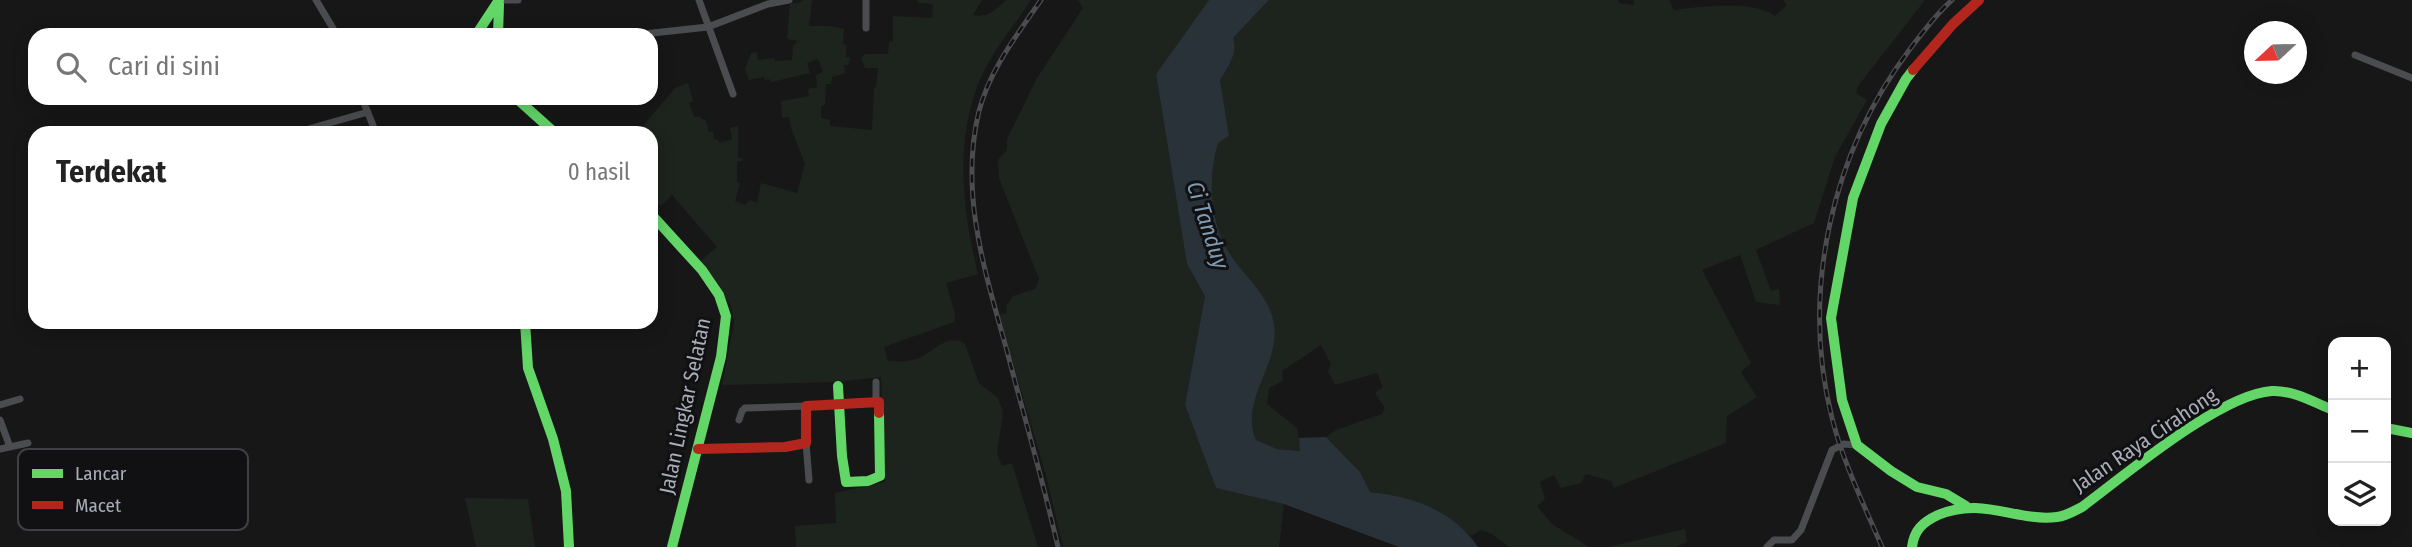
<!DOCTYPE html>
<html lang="id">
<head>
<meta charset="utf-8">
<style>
  body { margin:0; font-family:"Fira Sans Condensed",sans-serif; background:#f2f2f2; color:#222 }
  .controls { position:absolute; right:21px; bottom:21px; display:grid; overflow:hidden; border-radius:14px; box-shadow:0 4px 18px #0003 }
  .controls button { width:63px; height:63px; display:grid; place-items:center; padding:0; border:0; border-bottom:2px solid #e0e0e0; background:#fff; color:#222; font:35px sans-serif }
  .compass { position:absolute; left:2244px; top:21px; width:63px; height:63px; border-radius:50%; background:#fff; box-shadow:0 4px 18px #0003; rotate:248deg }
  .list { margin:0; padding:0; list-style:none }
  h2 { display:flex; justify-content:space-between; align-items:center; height:91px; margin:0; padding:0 28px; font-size:30px }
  h2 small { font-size:23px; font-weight:400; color:#767676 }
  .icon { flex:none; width:38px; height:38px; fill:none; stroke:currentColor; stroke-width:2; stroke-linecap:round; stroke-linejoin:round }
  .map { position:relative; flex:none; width:2412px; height:547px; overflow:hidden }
  .search { position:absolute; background:#fff; box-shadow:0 4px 18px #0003; left:28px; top:28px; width:630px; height:77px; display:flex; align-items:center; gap:18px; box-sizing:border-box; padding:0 24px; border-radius:21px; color:#767676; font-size:26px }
  .panel { position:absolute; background:#fff; box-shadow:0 4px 18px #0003; left:28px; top:126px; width:630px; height:203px; border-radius:21px }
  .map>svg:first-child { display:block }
</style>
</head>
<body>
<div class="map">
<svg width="2412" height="547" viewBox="0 0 2412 547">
  <rect width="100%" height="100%" fill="#171717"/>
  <!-- green -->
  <path fill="#1d241e" d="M803 0H812L809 26H829L844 29 843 44 846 45V57H850L849 65H844L845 73 832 77 831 84H826L825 105 821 106V118L830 120V126L872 130 874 88 876 87 878 68H865L861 58 865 54H888L889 42 893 41V16L932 18 933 4 918 3V0H982L973 15C988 18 995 10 1006 0H1031C1014 26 991 53 979 82 954 145 963 211 978 274L946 283 955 314 954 322 884 347 888 361C900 362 912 362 923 356 936 349 949 333 965 344L979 383 998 398 1003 412 997 453 1002 466 1012 463 1038 547H796L795 526 836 523 835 493 885 482 881 377 837 382 722 385 734 323 731 306 700 261 717 247 672 195 661 206 651 198V133H637L675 88 688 83 693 101 689 103 694 117H699L706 121 709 132 713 131 714 140 718 139 719 143 732 139 730 128 738 126V157L744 160 737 162V182L740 183 735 201 745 205 750 200 757 203 761 183 797 193 805 164 791 128 789 117 782 118 781 101 809 96 808 89 817 87 816 75 823 72 818 59 807 63 810 73 772 82 769 79 765 80 764 77 749 80 745 69 751 53 757 52 758 60 775 58V61L792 60 793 46 798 41 787 39 790 3H799Z
    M1078 0H1209L1156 74 1187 264 1205 296 1185 405 1216 488 1284 504 1279 547H1063L1046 476 999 315 1007 313 1006 306 1013 296 1035 289 1039 279 999 178 998 160 1007 150V139L1037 78 1083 8Z
    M1269 0H1618L1619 3 1634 5V0H1669L1674 10C1703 6 1754 0 1775 16L1787 5 1783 0H1925L1858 86 1856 93 1867 100 1835 157 1814 223 1756 250 1771 291 1779 289 1780 305 1756 302 1740 255 1702 270 1751 363 1741 372 1757 397 1727 416 1726 443 1614 488 1611 481 1586 474 1581 483 1561 488 1554 475 1540 482 1545 499 1537 506 1552 524 1589 547H1509L1492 534 1481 530 1471 536C1443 512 1407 495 1370 492L1360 472 1326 437 1336 430 1382 414 1385 408 1375 393 1383 387 1377 373 1335 385 1328 371 1331 364 1321 345 1282 371 1283 381 1269 388 1267 404 1297 428 1301 451 1277 449 1256 440C1246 416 1256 392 1265 369 1267 362 1272 355 1270 348 1268 333 1254 292 1247 277 1243 270 1236 263 1231 256 1210 223 1207 179 1218 143L1229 136 1220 80 1231 62 1233 38Z
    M465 498 528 499 535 547H476Z
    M1685 529 1687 542 1676 547H1608Z"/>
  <!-- water -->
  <path fill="#2a3239" d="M1209 0H1269L1233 38C1238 54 1228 67 1220 80L1229 136 1218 143C1207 179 1210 226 1232 257 1248 280 1270 297 1274 325 1280 365 1239 400 1256 440L1277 449 1300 451 1299 438 1326 437 1360 472 1370 492C1412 496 1454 511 1478 547H1399L1284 504 1216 488 1185 405 1205 296 1187 264 1156 74Z"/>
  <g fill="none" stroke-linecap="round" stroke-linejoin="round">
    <!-- street -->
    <path stroke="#4b4c50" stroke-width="7" d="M316 0 337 35
      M499 0H518
      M699 0 733 94
      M866 0V28
      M634 35 708 27 768 4 789 0
      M2355 55 2412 78
      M362 98 376 133
      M305 130 368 112
      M876 382V402
      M0 405 20 399
      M0 420 10 447
      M739 420 742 411 745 408 806 406
      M806 443 809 480
      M0 449 28 443
      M1767 547 1774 540H1792L1801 530 1832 450 1843 444 1857 445"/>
    <!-- fast -->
    <path stroke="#63d668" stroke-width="10" d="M476 35 499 0
      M498 35 499 4
      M1913 70 1906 79 1881 124 1853 198 1831 318 1842 400 1857 445 1891 471 1917 487 1946 494 1966 506
      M516 98 555 133
      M651 214 702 270 719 295 726 316 721 357 672 547
      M525 322 528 368 553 439 566 491 569 547
      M838 386 842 456 846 482 868 481 880 476 879 413
      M2386 428 2412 433
      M1912 547C1914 530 1923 522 1938 515 1983 496 2016 522 2057 517 2066 516 2074 511 2082 507 2125 475 2221 394 2272 391 2293 390 2315 403 2333 410"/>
    <!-- jam -->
    <path stroke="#b3261e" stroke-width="10" d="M1913 70 1953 24 1979 0
      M698 449 785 447 806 443V406L879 402V413"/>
    <!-- rail casing -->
    <g stroke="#4b4c4f" stroke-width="5">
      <path id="rail" d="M1041 0C1017 35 990 69 979 111 959 193 985 272 1007 351 1024 416 1043 481 1058 547
        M1882 547C1864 505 1843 462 1832 418 1800 291 1832 152 1910 49 1923 32 1936 14 1952 0"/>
    </g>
    <!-- rail -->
    <use href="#rail" stroke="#111113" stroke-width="2.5" stroke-dasharray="8" stroke-linecap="butt"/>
  </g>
  <g text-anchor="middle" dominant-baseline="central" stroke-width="6" stroke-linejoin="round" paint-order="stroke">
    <!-- street labels -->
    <g font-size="21" fill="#a8adb8" stroke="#111113">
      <text transform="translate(685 406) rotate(-78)">Jalan Lingkar Selatan</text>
      <text transform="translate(2145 440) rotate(-34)">Jalan Raya Cirahong</text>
    </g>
    <!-- water labels -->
    <g font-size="23" font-style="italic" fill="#7f9bb3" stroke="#111113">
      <text transform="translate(1208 225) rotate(72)">Ci Tanduy</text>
    </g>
  </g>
  <!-- legend -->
  <rect x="18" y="449" width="230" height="81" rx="10" fill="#111113" stroke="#3e4045" stroke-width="2"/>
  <rect x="32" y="469" width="31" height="9" fill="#63d668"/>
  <rect x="32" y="501" width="31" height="8" fill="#b3261e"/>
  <g font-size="19" fill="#a8adb8">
    <text x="75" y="480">Lancar</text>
    <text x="75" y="512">Macet</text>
  </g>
</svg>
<div class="controls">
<button>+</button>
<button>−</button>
<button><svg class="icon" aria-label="layers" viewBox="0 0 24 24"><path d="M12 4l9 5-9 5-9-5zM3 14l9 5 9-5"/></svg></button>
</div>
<svg class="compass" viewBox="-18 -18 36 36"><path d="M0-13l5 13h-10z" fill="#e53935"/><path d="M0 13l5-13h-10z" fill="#767676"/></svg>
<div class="search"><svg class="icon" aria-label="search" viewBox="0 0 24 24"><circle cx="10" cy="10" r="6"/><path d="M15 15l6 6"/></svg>Cari di sini</div>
<section class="panel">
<h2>Terdekat<small>0 hasil</small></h2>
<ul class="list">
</ul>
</section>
</div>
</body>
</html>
